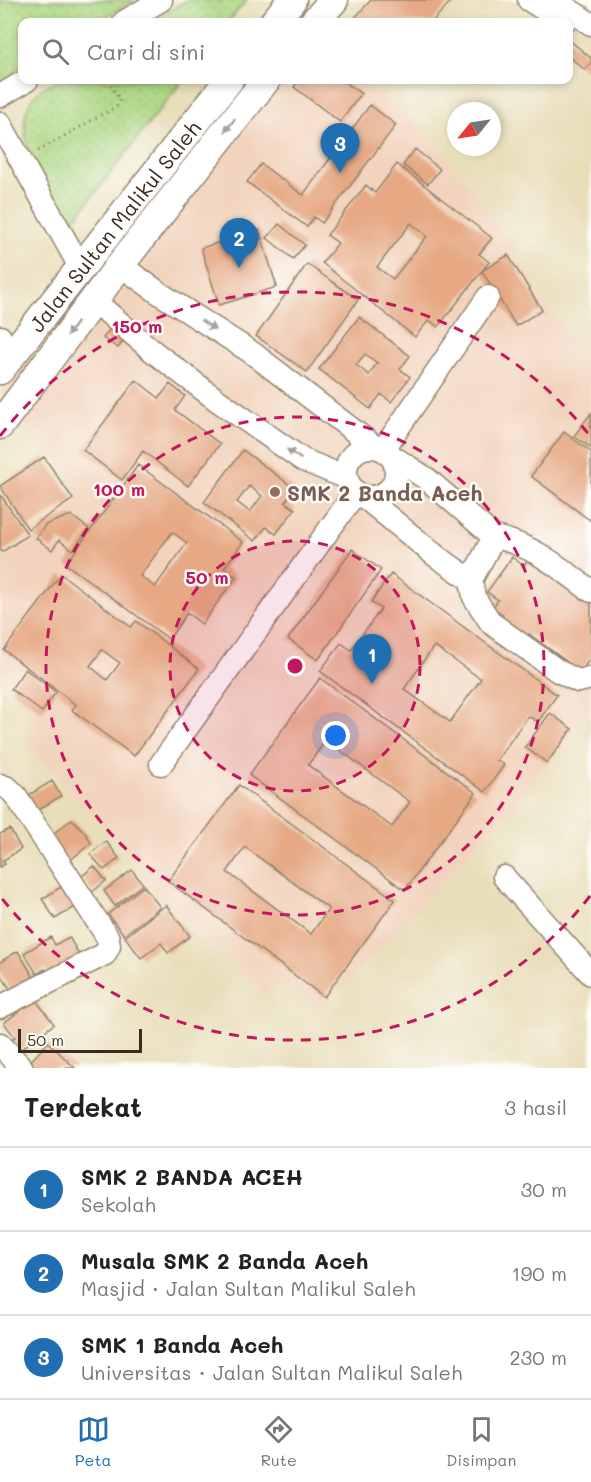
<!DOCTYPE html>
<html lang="id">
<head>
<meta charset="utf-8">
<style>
  body { margin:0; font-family:Mali,sans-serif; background:#f2f2f2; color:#222 }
  .compass { position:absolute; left:447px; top:102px; width:54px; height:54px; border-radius:50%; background:#fff; box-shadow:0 3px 9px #0003; rotate:240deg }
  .scale { position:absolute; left:18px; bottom:15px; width:124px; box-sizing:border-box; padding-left:6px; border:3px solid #3b2a1e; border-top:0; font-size:16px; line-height:21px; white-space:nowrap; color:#3b2a1e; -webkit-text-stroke:4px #fdfcf7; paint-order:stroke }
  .you { position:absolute; left:336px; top:736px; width:21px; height:21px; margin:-15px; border:4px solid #fff; border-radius:50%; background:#1a73e8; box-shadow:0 0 0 9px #1a73e833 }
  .badge { display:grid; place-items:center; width:39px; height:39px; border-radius:50%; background:#1f6fb2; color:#fff; font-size:20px; font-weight:700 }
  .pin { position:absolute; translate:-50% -50px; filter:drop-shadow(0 2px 3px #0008) }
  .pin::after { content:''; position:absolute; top:32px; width:21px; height:18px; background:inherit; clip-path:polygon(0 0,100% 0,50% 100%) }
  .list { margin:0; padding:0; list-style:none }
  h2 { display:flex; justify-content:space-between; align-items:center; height:78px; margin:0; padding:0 24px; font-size:26px }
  h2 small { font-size:20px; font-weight:400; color:#767676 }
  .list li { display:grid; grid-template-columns:39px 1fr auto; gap:18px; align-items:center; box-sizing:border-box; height:84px; padding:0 24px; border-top:2px solid #e0e0e0 }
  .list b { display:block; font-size:22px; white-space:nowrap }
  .list p { margin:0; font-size:20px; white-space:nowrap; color:#767676 }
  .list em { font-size:20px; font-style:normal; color:#767676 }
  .icon { flex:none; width:33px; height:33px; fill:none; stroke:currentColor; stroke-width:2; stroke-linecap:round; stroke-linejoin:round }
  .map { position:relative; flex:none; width:591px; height:1068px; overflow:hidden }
  .search { position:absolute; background:#fff; box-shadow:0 3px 9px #0003; left:18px; right:18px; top:18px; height:66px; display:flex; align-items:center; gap:15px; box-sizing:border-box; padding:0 21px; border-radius:12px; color:#767676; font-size:22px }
  .sheet { height:330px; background:#fff }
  nav { display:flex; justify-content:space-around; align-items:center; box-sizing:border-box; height:84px; border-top:2px solid #e0e0e0; background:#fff; font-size:16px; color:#767676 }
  nav a { display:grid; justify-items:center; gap:3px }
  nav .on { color:#1f6fb2 }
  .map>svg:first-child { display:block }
</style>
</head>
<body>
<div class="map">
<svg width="591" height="1068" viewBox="0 0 591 1068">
  <defs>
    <pattern id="grass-dots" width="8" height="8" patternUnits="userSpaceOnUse" patternTransform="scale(1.5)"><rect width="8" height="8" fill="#acd782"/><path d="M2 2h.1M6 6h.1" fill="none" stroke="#95b970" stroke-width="1.8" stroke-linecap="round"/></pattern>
  </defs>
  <rect width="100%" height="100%" fill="#fdfcf7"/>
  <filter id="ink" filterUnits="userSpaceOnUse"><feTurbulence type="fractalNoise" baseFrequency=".0167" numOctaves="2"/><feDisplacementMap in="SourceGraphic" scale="12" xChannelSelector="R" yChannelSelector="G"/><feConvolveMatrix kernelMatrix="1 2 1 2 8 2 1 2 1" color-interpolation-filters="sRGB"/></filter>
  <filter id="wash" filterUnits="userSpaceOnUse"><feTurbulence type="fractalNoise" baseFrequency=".008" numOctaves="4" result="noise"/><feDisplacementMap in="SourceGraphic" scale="24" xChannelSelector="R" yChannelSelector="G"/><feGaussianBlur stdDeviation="1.35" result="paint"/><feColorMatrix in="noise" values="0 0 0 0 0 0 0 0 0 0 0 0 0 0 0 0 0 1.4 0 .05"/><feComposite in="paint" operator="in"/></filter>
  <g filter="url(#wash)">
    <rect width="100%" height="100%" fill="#e9deba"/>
    <!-- built -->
    <path fill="#f2d4be" d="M255 80H359L410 117 470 186 591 367V707L522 798 424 903 318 1010 279 981 267 996 148 887 132 857 27 747 37 728 0 668V565L37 525 75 499 70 477 0 400V391L59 303Z"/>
    <!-- grass -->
    <path fill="url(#grass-dots)" stroke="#748050" stroke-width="1.5" d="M0 0H135L96 22H22V65L0 84Z
      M187 0H247L228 22H151Z
      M58 80H183L74 220 64 214C46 182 5 130 35 95 40 88 51 84 58 80Z"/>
    <g id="blocks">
      <!-- building -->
      <path fill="#e6a984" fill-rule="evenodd" d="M371 0H452L432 22H351Z
        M568 39 591 58V63L585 70 568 56Z
        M299 80H342L361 94 340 122 294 87Z
        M370 105 396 125 322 223 314 217 307 227 247 182 261 164 303 195Z
        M415 149 440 169 428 184 403 165Z
        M397 164 492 238 479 254 489 262 438 327 429 320 415 337 322 263 338 243 327 235 366 185 375 193ZM411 223 427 236 393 279 377 267Z
        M279 224 305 245 293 259 267 238Z
        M259 230 277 287 219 305 201 248Z
        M508 255 542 310 516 326 482 271Z
        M307 264 358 300 307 372 256 336Z
        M359 317 410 356 400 369 410 377 391 402 381 394 370 409 319 369ZM365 354 377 363 369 375 356 365Z
        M112 326 126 337 118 348 103 338Z
        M136 380 159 398 170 384 185 396 175 410 220 444 188 486 143 451 122 480 83 450Z
        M591 413V448L574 436Z
        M564 432 591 452V521L531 476Z
        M243 450 295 489 285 502 295 509 276 534 266 527 255 541 204 502ZM249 486 262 496 250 512 237 502Z
        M44 457 73 499 28 529 0 486Z
        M138 465 243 542 224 568 236 577 202 624 187 613 169 639 66 564ZM172 532 187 543 155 587 140 576Z
        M0 494 28 535 2 552 0 549Z
        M71 515 89 529 73 550 59 540 52 550 36 538 45 525Z
        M352 549 381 570 318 660 288 639Z
        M512 557 524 566 529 558 591 604V657L581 672 529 634 525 639 499 620 503 615 493 607 498 600 487 592Z
        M61 574 131 627 136 621 199 669 134 756 72 710 76 705 4 650ZM102 650 120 663 107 680 90 666Z
        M391 574 557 695 538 722 528 716 497 760 504 765 485 792 320 671 341 643 351 650 381 609 371 602ZM434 646 481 679 450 722 404 689Z
        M25 669 56 692 42 712 11 689Z
        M320 678 476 793 405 890 249 775ZM326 740 410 802 392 827 308 765Z
        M550 713 572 729 547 763 525 747Z
        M52 781 61 796 33 813 24 798Z
        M239 785 395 900 324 997 168 881ZM245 847 329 909 311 934 227 872Z
        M72 819 86 834 91 843 68 862 49 837Z
        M10 829 21 849 2 861 5 864 0 867V834Z
        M106 841 119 858 104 870 90 854Z
        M94 866 106 881 92 892 81 877Z
        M132 870 143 884 115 906 104 891Z
        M64 885 77 906 55 919 42 899Z
        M144 886 160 907 124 935 108 914Z
        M166 905 190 936 168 953 161 943 141 958 125 937Z
        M51 937 55 945 69 937 80 956 48 974 45 969 37 974 24 953Z
        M18 951 36 981 13 994 0 973V962Z
        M35 999 54 1024 15 1054 7 1043 15 1037 4 1023Z
        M48 1042 75 1068H36L30 1062Z"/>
    </g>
  </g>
  <g filter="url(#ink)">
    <use href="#blocks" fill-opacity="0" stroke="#92846c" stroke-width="1.5"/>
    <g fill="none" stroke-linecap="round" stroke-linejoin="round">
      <!-- minor casing -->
      <g stroke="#92846c" stroke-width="25">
        <path id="minor" d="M529 0 564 22
          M554 0 591 24
          M124 22 161 0
          M0 96 27 80
          M0 123 80 267
          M120 265 159 293 251 352 375 447
          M93 300 155 353 217 400 303 460 347 478
          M0 337 11 355
          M346 472a25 25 0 1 1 50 0a25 25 0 1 1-50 0Z
          M383 450 488 297
          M363 496 436 556 471 580 494 537 427 479 390 455
          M494 537C532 544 561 569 591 591
          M471 580 474 597 491 623 558 671 578 681 591 678
          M161 764 356 492
          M0 785 8 788 16 796 108 938 109 946 105 954 0 1007
          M504 877 591 974
          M0 1044 22 1068"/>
      </g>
      <!-- major casing -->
      <g stroke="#92846c" stroke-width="31">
        <g id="major">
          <path d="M274 22 292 0"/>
          <path d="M314 22 334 0"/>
          <path id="s1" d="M0 370 229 80"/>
          <path d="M0 425 120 265 266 80"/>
        </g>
      </g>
      <!-- path -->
      <path stroke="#92846c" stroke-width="3" stroke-dasharray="1.5 4.5" stroke-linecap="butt" d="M38 151 117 106 120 100 108 80"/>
      <!-- minor -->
      <use href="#minor" stroke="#fff" stroke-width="22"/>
      <!-- major -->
      <use href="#major" stroke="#fff" stroke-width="28"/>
    </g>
    <!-- one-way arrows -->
    <defs><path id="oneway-solid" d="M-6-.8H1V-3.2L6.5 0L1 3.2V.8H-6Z" transform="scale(1.5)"/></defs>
    <g fill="#a79f9a">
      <use href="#oneway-solid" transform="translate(230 125) rotate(128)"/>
      <use href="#oneway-solid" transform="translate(208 325) rotate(33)"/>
      <use href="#oneway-solid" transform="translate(72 329) rotate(126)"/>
      <use href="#oneway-solid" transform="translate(294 454) rotate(-145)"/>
    </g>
  </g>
  <!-- distance rings -->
  <circle cx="295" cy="666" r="125" fill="#c2185b" fill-opacity=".12"/>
  <g fill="none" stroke="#c2185b" stroke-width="3" stroke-dasharray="10 8">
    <circle cx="295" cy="666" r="125"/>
    <circle cx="295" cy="666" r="249"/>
    <path d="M590 896A374 374 0 0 1 0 896M0 436A374 374 0 0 1 590 436"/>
  </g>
  <!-- markers -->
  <circle fill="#8d6e63" stroke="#fdfcf7" stroke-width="2" cx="275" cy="492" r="6"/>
  <g text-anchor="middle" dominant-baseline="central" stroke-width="5" stroke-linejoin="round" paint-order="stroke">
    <!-- street labels -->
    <g font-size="21" fill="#3b2a1e" stroke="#fdfcf7">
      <text stroke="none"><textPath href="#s1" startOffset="184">Jalan Sultan Malikul Saleh</textPath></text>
    </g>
    <!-- education labels -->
    <g font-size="21" font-weight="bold" fill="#785e54" stroke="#fdfcf7" text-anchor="start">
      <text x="287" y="492">SMK 2 Banda Aceh</text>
    </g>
  </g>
  <circle cx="295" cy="666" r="9" fill="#c2185b" stroke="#fdfcf7" stroke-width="3"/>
  <g font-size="18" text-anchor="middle" font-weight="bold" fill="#c2185b" stroke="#fdfcf7" stroke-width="5" stroke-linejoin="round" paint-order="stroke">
    <text x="137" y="333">150 m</text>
    <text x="119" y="496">100 m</text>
    <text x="207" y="584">50 m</text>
  </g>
</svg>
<svg class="compass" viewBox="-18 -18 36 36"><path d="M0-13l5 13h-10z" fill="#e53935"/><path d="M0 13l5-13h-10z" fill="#767676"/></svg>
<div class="scale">50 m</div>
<div class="you"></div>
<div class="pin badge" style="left:372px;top:684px">1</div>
<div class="pin badge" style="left:239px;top:268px">2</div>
<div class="pin badge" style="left:340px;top:173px">3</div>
<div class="search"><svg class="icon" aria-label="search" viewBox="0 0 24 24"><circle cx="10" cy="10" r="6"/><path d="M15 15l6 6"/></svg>Cari di sini</div>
</div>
<section class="sheet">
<h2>Terdekat<small>3 hasil</small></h2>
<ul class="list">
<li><span class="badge">1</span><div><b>SMK 2 BANDA ACEH</b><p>Sekolah</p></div><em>30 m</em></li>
<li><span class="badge">2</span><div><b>Musala SMK 2 Banda Aceh</b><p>Masjid · Jalan Sultan Malikul Saleh</p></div><em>190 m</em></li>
<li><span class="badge">3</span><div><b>SMK 1 Banda Aceh</b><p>Universitas · Jalan Sultan Malikul Saleh</p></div><em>230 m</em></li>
</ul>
</section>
<nav>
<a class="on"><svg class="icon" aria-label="map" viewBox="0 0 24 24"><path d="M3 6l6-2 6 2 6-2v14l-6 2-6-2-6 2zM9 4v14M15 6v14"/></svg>Peta</a>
<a><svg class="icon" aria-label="directions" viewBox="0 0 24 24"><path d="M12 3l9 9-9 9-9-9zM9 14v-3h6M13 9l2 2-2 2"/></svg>Rute</a>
<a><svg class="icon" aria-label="saved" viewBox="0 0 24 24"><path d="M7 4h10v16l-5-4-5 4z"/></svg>Disimpan</a>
</nav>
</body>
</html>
